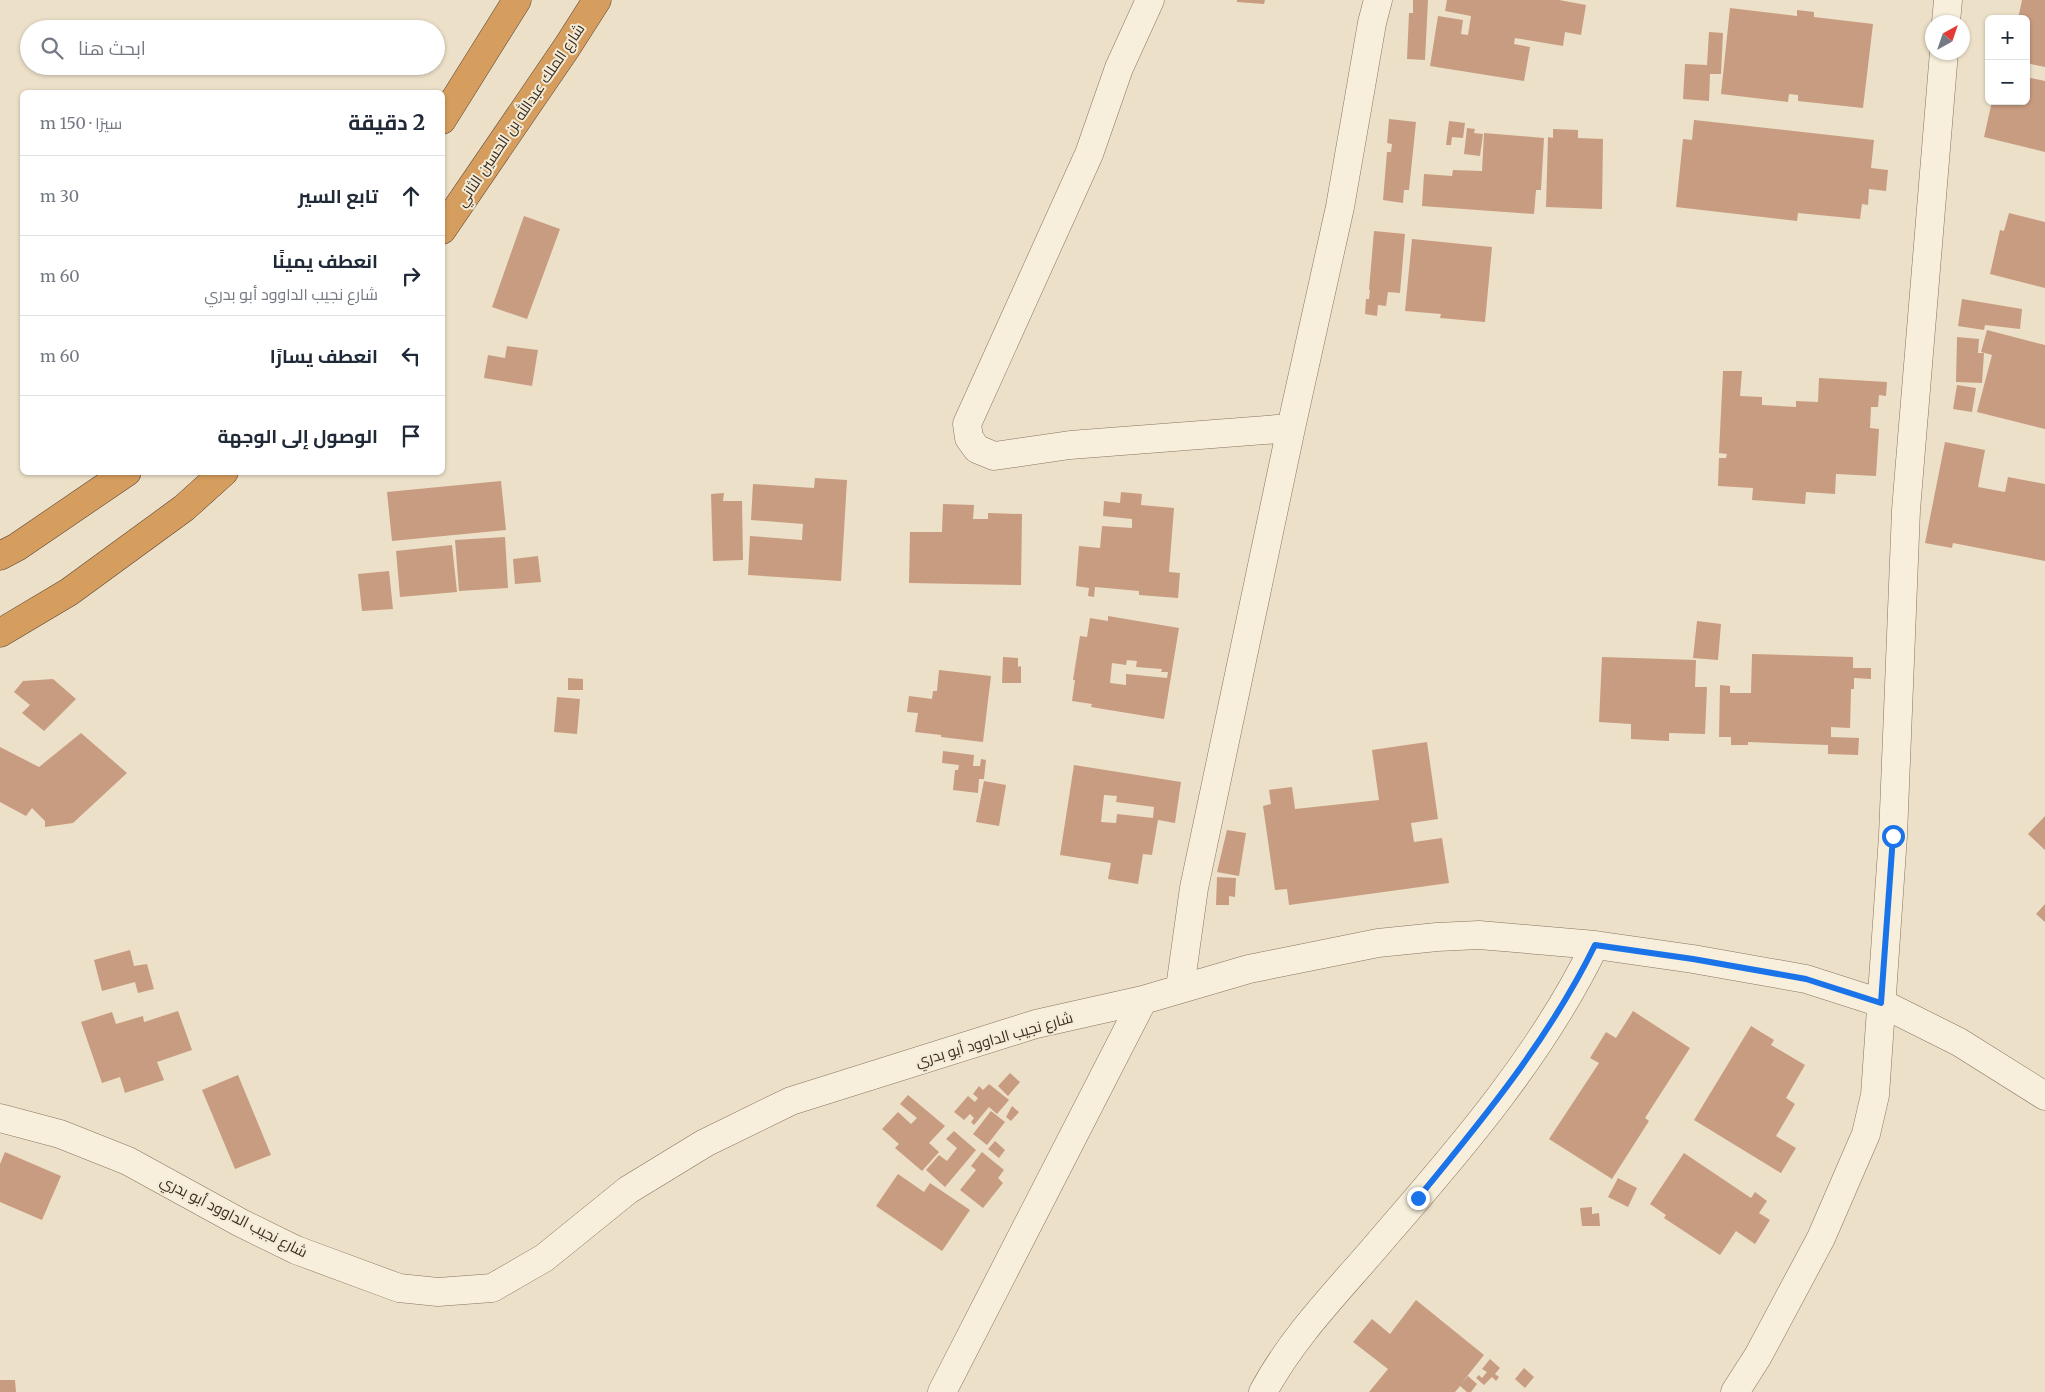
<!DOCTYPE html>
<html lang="ar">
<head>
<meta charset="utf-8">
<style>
  body { margin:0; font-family:Merriweather,Cairo,serif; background:#f6f6f7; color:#1f2937; direction:rtl }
  .controls { position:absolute; right:15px; top:15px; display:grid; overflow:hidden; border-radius:8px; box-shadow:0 1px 4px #0004 }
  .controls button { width:45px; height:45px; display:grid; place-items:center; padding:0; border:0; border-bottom:1px solid #e0e1e3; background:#fff; color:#1f2937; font:25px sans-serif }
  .compass { position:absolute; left:1925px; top:15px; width:45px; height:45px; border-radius:50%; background:#fff; box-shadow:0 1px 4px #0004; rotate:40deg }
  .stop { position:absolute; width:15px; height:15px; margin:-11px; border:4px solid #1a73e8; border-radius:50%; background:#fff }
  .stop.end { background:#1a73e8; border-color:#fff; box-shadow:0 1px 5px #0008 }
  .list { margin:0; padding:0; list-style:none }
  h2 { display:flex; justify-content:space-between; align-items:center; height:65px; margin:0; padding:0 20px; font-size:21px }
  h2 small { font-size:16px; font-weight:400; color:#747a83 }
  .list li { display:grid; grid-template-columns:32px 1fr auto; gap:15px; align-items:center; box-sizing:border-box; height:80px; padding:0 20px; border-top:1px solid #e0e1e3 }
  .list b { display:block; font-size:19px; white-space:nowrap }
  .list p { margin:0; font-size:16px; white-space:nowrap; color:#747a83 }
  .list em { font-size:16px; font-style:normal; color:#747a83 }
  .icon { flex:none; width:28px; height:28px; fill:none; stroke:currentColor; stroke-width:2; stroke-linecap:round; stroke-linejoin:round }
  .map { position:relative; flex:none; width:2045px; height:1392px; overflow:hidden; direction:ltr }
  .search { position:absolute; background:#fff; box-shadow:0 1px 4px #0004; left:20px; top:20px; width:425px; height:55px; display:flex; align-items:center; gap:12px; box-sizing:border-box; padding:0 18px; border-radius:28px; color:#747a83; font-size:19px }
  .panel { position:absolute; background:#fff; box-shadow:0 1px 4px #0004; left:20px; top:90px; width:425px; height:385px; border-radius:8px; direction:rtl }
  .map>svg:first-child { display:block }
</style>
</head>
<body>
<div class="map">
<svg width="2045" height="1392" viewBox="0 0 2045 1392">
  <rect width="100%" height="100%" fill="#ece0c8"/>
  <!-- building -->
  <path fill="#c89c80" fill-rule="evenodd" d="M1237 0H1265L1264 4 1237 2Z
    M1413 0H1428L1425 60 1407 59 1409 13H1413Z
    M1447 0H1559L1586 5 1581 35 1565 32 1563 46 1515 38 1514 44 1530 47 1524 81 1430 66 1438 16 1463 20 1461 34 1468 35 1471 16 1445 11Z
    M2022 0H2045V67L2026 63V19H2018Z
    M1730 8 1797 16V10L1814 12V17L1873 24 1863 108 1798 101V95L1789 94 1788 102 1721 94Z
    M1709 32 1723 33 1721 74H1710L1709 101 1683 99 1685 64 1707 65Z
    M2026 77 2045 81V152L1984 137 1992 101H2026Z
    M1389 119 1416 122 1409 190H1404L1403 203 1383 200 1387 152H1391L1392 144 1387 143Z
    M1694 120 1874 140 1871 168 1888 170 1886 191 1869 189 1868 205 1862 204 1860 219 1798 213 1797 221 1676 207 1683 139 1692 140Z
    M1449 121 1465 123 1463 138 1452 137 1451 145H1446Z
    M1467 128 1475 129 1474 133 1483 134 1480 156 1464 154Z
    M1553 129 1578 130V138L1603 139 1602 209 1546 207 1548 137 1553 138Z
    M1484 133 1544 138 1541 190H1536L1534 214 1422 206 1424 174 1452 176 1453 170 1482 171Z
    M2009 213 2045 222V288L1990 274 2000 230 2004 231Z
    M524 216 560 229 527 319 492 307Z
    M1374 231 1405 234 1400 293 1388 292 1386 306 1378 305 1377 316 1365 314 1366 299H1369L1370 290H1369Z
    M1412 239 1492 247 1485 322 1440 318 1441 314 1405 311Z
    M1962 299 2022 309 2020 329 1985 325 1984 330 1958 326Z
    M1987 330 2045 345V429L1977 412 1992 355 1981 352Z
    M1957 337 1979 339 1978 353H1984L1982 383 1956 382Z
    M507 346 538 350 532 386 484 378 488 355 505 358Z
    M1723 371H1742L1740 396 1762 397V405L1796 407V401L1818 402 1819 378 1887 382 1886 396 1879 395 1878 407H1871L1870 428 1879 429 1876 476 1836 474 1835 494 1806 492 1805 504 1752 500 1753 488 1718 486 1719 458H1726L1727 454 1719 453Z
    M1957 385 1976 388 1972 412 1953 409Z
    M1945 442 1985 450 1978 487 2005 492 2008 477 2045 484V561L1953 543 1952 548 1925 543Z
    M815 478 847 480 841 581 748 575 750 536 802 540 803 524 751 520 753 484 814 488Z
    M501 481 506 530 392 541 387 492Z
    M1121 492 1142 494 1141 505 1174 508 1169 572 1180 573 1178 598 1139 595V591L1095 587 1094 597 1088 596 1089 588 1076 586 1079 546 1100 548 1102 526 1132 528V519L1103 516 1104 501 1120 503Z
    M724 493 723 501H742L743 560 713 561 711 494Z
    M943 504 974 505 973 519H988V513L1022 514 1021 585 909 583 910 532H942Z
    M505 537 508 588 459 591 455 540Z
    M452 545 457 592 400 597 396 551Z
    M538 556 541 582 515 584 513 559Z
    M389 571 393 609 362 611 358 574Z
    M1108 616 1179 628 1164 719 1091 707 1092 704 1072 701 1075 680H1073L1080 636 1087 637 1090 618 1108 621ZM1127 660 1137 661 1136 667 1162 669 1161 672H1168L1167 678 1126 674V685L1110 683 1112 663 1126 665Z
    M1697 621 1721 624 1718 660 1693 658Z
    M1752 654 1853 657V668H1871V679L1854 678V689H1851L1850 728 1831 727V737L1859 738 1858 755 1828 754V745L1748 742V745H1731V737H1719L1720 685 1730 686V693H1751Z
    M1003 657 1018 658V667L1021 666V683H1002Z
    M1602 657 1696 660 1695 687H1707L1705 734 1669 733V741L1631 739V724L1599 722Z
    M939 670 991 676 983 742 941 737V735L915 732 918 713 907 712 909 696 932 699 933 691H937Z
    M568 678 583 679V690H568Z
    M53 679 76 699 44 731 22 713 30 705 14 692 23 681Z
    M557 697 580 699 577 734 554 732Z
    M81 733 127 773 73 823 45 827V821L32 808 26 816 0 802V747L39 767Z
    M1427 742 1438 819 1411 823 1414 842 1442 838 1449 883 1289 905 1287 889 1275 890 1263 806 1271 804 1269 790 1292 787 1295 809 1379 800 1372 750Z
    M943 751 974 755 973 766H980L981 759 986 760 984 779H979L978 793 953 790 955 770H958L959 765 942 763Z
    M1074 765 1181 782 1175 823 1158 820 1152 855 1143 854 1138 884 1108 879 1111 863 1060 855ZM1104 795 1117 796 1116 802 1154 807 1153 818 1117 814 1116 823 1101 822Z
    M984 781 1006 785 999 826 976 822Z
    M2045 816V850L2028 834Z
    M1227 830 1246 833 1239 876 1217 872Z
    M1217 877 1236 878 1235 897 1229 896V905H1216Z
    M2045 904V922L2036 914Z
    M130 950 134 966 147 964 154 989 138 993 135 982 102 991 94 960Z
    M178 1011 192 1050 157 1062 164 1080 125 1093 120 1077 102 1083 81 1022 112 1012 116 1024 143 1016 144 1022Z
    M1633 1011 1690 1048 1645 1118 1649 1121 1612 1179 1549 1139 1599 1063 1590 1058 1606 1032 1616 1038Z
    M1751 1026 1774 1040 1771 1045 1805 1065 1786 1098 1795 1104 1776 1136 1796 1148 1781 1173 1694 1120Z
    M1010 1073 1020 1082 1008 1096 998 1086Z
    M238 1075 271 1155 235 1169 202 1090Z
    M989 1084 1009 1100 997 1114 989 1107 974 1125 971 1122 974 1118 970 1114 964 1120 954 1112 968 1096 975 1102 978 1098 973 1094 979 1086 983 1090Z
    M908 1095 945 1126 929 1143 939 1152 922 1171 895 1148 899 1144 882 1129 898 1112 911 1124 917 1118 900 1104Z
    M1012 1106 1019 1112 1011 1121 1006 1117Z
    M991 1111 1005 1122 987 1145 973 1134Z
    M954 1131 976 1150 945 1187 926 1170 939 1155 947 1161 957 1148 946 1139Z
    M995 1141 1005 1150 999 1158 988 1149Z
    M5 1152 61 1176 42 1220 0 1202V1164Z
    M982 1152 1004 1170 998 1178 1003 1183 983 1208 960 1190 976 1170 971 1166Z
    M1684 1153 1751 1198 1755 1192 1767 1201 1759 1213 1770 1220 1755 1244 1736 1231 1720 1255 1664 1218 1666 1215 1650 1204Z
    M898 1174 924 1192 930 1183 970 1210 942 1251 876 1206Z
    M1618 1178 1637 1188 1628 1207 1608 1197Z
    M1592 1207V1214L1599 1213 1600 1226H1582L1580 1208Z
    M1416 1300 1484 1355 1461 1384 1468 1376 1477 1384 1471 1392H1467L1460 1386 1455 1392H1369L1388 1369 1353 1342 1372 1319 1390 1334Z
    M1490 1359 1500 1368 1495 1374 1499 1377 1496 1381 1492 1377 1484 1385 1476 1378 1479 1375 1482 1378 1487 1372 1482 1369Z
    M1524 1368 1534 1377 1525 1388 1515 1379Z
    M0 1380H15L16 1392H0Z"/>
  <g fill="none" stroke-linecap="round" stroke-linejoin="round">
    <!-- minor casing -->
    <g stroke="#88735e" stroke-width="29">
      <path id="minor" d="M1150 0 1119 68 1089 154 967 424 969 438 977 449 994 456 1070 445 1291 428
        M1946 22 1948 0
        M1180 988 1194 888 1291 428 1340 207 1372 23 1378 0
        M0 1118 60 1134 128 1161 241 1223 296 1250 399 1288 438 1292 492 1288 544 1258 628 1190 705 1143 791 1101 1036 1024 1143 1000 1249 969 1378 943 1437 937 1479 935 1595 945 1693 959 1806 979 1881 1003 1959 1042 2045 1096
        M942 1392 1143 1000
        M1263 1392C1294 1334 1342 1287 1384 1237 1463 1146 1542 1054 1595 945
        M1735 1392 1758 1356 1821 1238 1866 1134 1875 1095 1893 836 1906 510 1944 52"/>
    </g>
    <!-- highway casing -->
    <g stroke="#564132" stroke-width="29">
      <path id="highway" d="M442 120 517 0
        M442 230 567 47 597 0
        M0 556 17 547 127 472
        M0 633 69 592 184 508 224 472"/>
    </g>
    <!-- minor -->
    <use href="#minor" stroke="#f7eedb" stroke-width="28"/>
    <!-- highway -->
    <use href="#highway" stroke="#d69e5e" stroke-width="28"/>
  </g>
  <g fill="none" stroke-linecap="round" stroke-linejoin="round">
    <!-- route -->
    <path stroke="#1a73e8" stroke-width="6" d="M1418 1198C1484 1118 1549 1039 1595 945L1693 959 1806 979 1881 1003 1893 836"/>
  </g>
  <g text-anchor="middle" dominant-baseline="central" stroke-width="4" stroke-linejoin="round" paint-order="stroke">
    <!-- street labels -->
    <g font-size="15" fill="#392c21" stroke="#f4ebd7">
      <text transform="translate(520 115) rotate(-56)">شارع الملك عبدالله بن الحسين الثاني</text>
      <text transform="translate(994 1039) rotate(-16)">شارع نجيب الداوود أبو بدري</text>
      <text transform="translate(234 1216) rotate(27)">شارع نجيب الداوود أبو بدري</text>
    </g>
  </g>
</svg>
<div class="controls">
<button>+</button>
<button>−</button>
</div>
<svg class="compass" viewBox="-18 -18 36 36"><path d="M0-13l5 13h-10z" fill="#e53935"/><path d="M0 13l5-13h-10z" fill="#747a83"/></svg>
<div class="stop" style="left:1893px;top:836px"></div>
<div class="stop end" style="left:1418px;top:1198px"></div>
<div class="search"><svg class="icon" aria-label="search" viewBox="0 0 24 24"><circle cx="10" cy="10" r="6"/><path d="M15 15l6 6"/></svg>ابحث هنا</div>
<section class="panel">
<h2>2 دقيقة<small>سيرًا · 150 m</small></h2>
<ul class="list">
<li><svg class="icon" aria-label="ahead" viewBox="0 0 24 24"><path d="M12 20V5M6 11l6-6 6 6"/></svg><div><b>تابع السير</b></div><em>30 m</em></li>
<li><svg class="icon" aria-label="right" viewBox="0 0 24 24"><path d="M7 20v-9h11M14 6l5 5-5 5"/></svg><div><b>انعطف يمينًا</b><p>شارع نجيب الداوود أبو بدري</p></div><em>60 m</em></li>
<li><svg class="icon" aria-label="left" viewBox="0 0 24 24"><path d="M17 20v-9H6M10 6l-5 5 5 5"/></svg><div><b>انعطف يسارًا</b></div><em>60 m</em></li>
<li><svg class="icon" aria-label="arrive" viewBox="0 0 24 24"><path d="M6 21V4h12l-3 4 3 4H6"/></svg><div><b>الوصول إلى الوجهة</b></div></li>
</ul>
</section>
</div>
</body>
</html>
